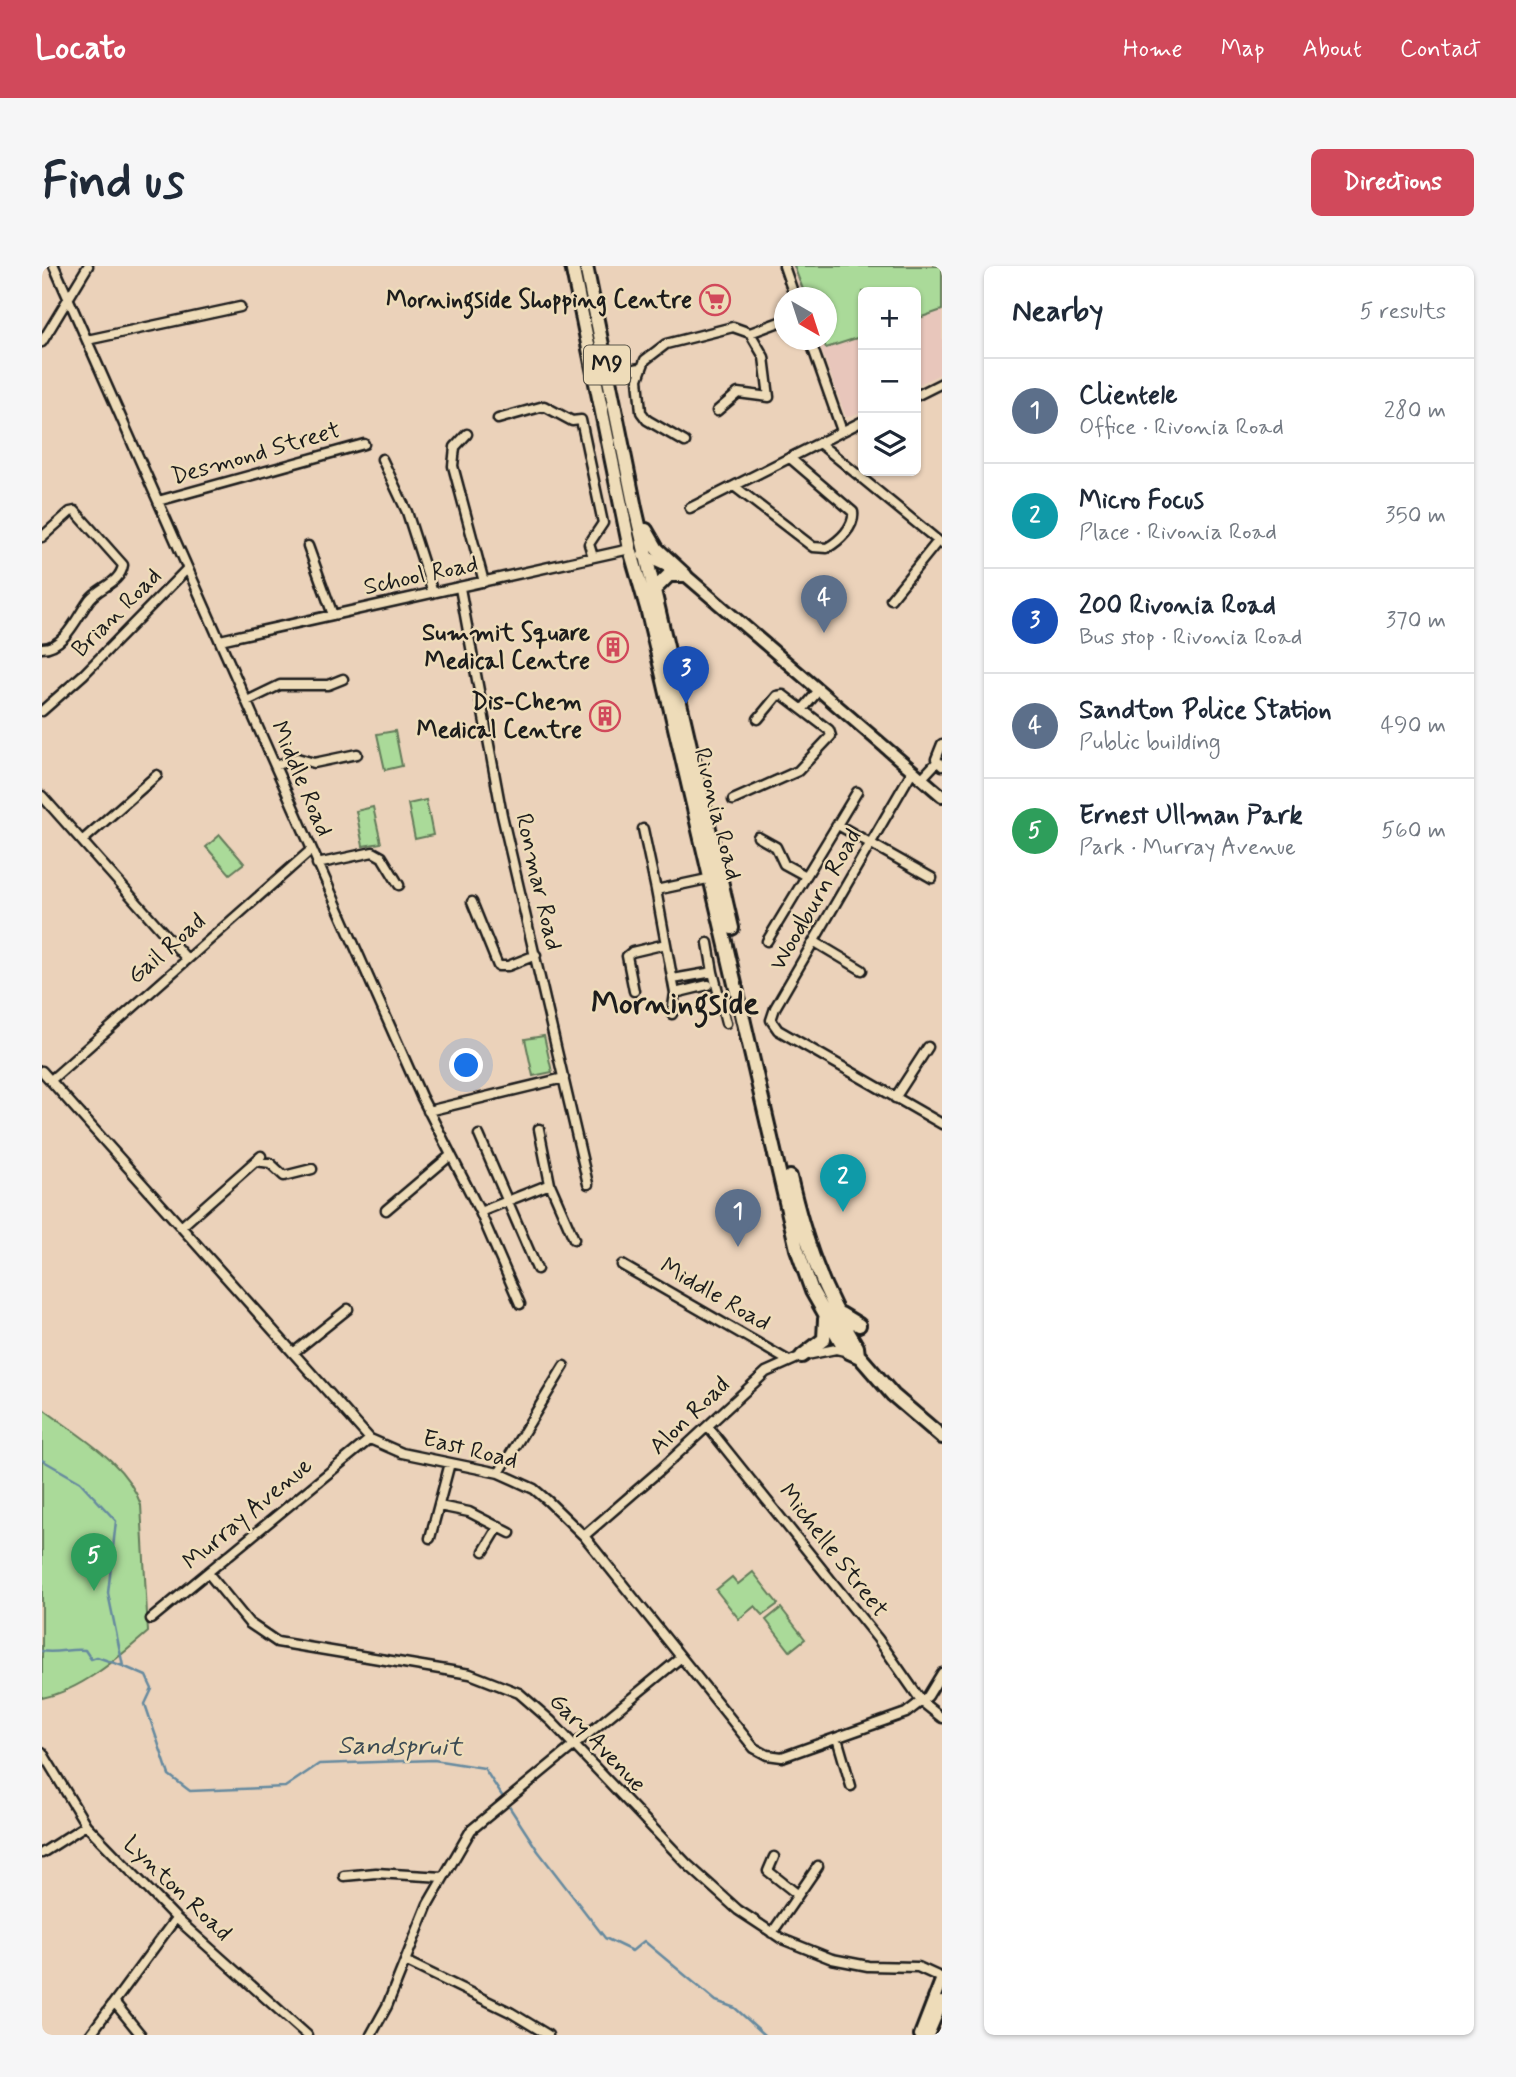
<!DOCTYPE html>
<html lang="en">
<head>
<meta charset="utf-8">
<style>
  body { margin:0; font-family:Mynerve,sans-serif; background:#f6f6f7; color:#1f2937 }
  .controls { position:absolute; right:21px; top:21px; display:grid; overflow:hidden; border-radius:10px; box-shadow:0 2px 5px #0004 }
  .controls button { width:63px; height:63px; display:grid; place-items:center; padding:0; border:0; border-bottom:2px solid #e0e1e3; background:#fff; color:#1f2937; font:35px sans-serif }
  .compass { position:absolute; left:732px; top:21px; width:63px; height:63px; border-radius:50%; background:#fff; box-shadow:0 2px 5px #0004; rotate:141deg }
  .you { position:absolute; left:425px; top:800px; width:24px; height:24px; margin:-18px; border:5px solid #fff; border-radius:50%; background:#1a73e8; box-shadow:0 0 0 10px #1a73e833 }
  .badge { display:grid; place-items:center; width:46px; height:46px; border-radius:50%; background:#d1495b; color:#fff; font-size:23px; font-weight:700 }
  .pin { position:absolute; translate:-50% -58px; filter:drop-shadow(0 2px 4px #0008) }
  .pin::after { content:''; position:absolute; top:37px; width:24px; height:21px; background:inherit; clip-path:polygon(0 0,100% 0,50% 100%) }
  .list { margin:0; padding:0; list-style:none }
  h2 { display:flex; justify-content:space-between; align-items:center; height:91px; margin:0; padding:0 28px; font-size:30px }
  h2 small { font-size:23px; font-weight:400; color:#747a83 }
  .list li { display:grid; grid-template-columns:46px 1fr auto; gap:21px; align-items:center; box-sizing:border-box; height:105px; padding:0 28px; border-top:2px solid #e0e1e3 }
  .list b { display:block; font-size:26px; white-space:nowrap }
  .list p { margin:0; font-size:23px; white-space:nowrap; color:#747a83 }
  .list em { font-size:23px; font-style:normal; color:#747a83 }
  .icon { flex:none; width:38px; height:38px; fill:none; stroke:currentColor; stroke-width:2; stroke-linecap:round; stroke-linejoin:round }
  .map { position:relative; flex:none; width:900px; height:1769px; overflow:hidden; border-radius:10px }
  header { display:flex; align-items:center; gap:42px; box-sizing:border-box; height:98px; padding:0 35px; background:#d1495b; color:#fff }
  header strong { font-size:33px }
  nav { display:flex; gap:38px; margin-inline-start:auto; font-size:24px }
  .intro { display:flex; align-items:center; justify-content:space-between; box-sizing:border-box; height:168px; padding:0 42px }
  h1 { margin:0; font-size:49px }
  .button { padding:18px 32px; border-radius:10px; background:#d1495b; color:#fff; font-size:24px; font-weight:700 }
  main { display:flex; gap:42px; padding:0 42px }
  aside { flex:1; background:#fff; border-radius:10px; box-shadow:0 2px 5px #0004 }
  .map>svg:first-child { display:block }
</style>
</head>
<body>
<header>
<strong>Locato</strong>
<nav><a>Home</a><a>Map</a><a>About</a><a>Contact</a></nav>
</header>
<div class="intro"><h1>Find us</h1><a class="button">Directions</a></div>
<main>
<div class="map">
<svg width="900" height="1769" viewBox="0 0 900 1769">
  <rect width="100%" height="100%" fill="#ebd2ba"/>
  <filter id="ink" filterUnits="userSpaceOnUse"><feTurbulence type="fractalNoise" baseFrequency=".0143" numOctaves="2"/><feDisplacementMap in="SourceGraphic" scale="14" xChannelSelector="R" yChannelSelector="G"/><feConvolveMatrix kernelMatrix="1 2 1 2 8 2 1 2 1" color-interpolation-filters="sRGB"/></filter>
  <g filter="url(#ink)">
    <!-- built -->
    <path fill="#e8c6bb" d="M750 0H900V107L874 120V26H821V146L804 151 776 74H785V32L761 31Z"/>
    <!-- green -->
    <path fill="#aada99" stroke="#637b5a" stroke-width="2" d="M752 0H900V44L874 53V26H821V70L784 82 781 74H785V32L764 31Z
      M353 465 360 500 343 504 335 468Z
      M384 534 391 569 373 573 366 538Z
      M331 541 339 577 321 580 314 545Z
      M178 569 202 597 188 608 164 581Z
      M502 770 510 806 491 810 483 773Z
      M0 1142C36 1170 84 1195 99 1239L106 1366C76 1392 40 1424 0 1432Z
      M711 1306 736 1338 721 1349 713 1340 697 1353 674 1324 690 1311 696 1318Z
      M739 1342 763 1373 748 1385 724 1354Z"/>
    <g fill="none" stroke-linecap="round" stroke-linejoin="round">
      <!-- stream -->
      <path stroke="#668a9f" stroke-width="2.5" d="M0 1194 38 1216 74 1255 66 1327 81 1400 104 1410 110 1423 103 1438 127 1509 148 1525 243 1521 277 1498 392 1494 442 1502 496 1585 563 1672 590 1685 602 1675 674 1735 693 1742 723 1769
        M0 1385C14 1388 28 1382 43 1384L49 1393 55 1391 81 1400"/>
      <!-- minor casing -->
      <g stroke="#1c1c1c" stroke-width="13">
        <path id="minor" d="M12 0 379 830 438 946 478 1038
          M742 0 753 32
          M708 67 743 54
          M45 74 198 41
          M768 74 800 165
          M0 76 46 0
          M567 108 598 102
          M874 130 900 117
          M456 153 502 140 530 155 539 154 561 257 547 278 551 291
          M425 168 413 181 411 200 442 316
          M643 176 605 154 599 146 596 113 603 94 624 78 691 61 708 67 722 91 727 131 696 127 675 145
          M777 177 900 278
          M340 193 365 246 391 327
          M692 220 771 281 785 282C797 275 813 261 811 246L748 192
          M116 235 322 178
          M648 242 821 155
          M0 271 28 246 33 245 81 299C78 318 58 320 48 333 36 349 23 382 0 382
          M266 280 291 349
          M418 322 460 549 546 918
          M849 333 896 275
          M178 374 588 283
          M205 435 238 419H286L301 413
          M761 443 777 424
          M0 445 42 408 145 303
          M900 478 894 493 900 500
          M233 500 255 492 272 497 315 488
          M871 504 733 742 729 754 736 764 900 858
          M880 512 895 496
          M0 530 144 692
          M691 534 756 505 789 470 787 464 741 429 735 430 716 453
          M796 559 890 612
          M601 563 614 624
          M716 571 734 581 742 598 764 610
          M40 575 115 509
          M275 598 331 586 340 591 357 619
          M430 636 456 700H466L494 689
          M725 675 815 526
          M773 676 820 704
          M666 677 671 706
          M631 713 671 706 684 757
          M592 725 585 690 590 686 624 678
          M633 727 666 719
          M630 748 633 727 614 624 670 612
          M0 805 328 1173 360 1187 457 1207 492 1223 506 1235 542 1270 712 1482 725 1489 740 1491 864 1447 886 1430 900 1407
          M9 814 269 584
          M853 832 886 781
          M386 845 522 812
          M497 863 508 918 532 973
          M437 869 495 1003
          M214 895 228 897 242 910 270 903
          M344 944 409 889
          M438 946 508 918
          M139 961 219 890
          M580 999 745 1094
          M251 1087 306 1043
          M666 1161 836 1373 880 1436 900 1452
          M457 1207 522 1100
          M397 1240 427 1246 468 1267
          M542 1270 617 1205 724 1106 760 1090 794 1083 807 1086
          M388 1272 408 1197
          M442 1285 457 1260
          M166 1307 207 1357 235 1376 428 1408 477 1427 509 1455 645 1598 696 1644 740 1673 790 1693 826 1700 876 1701 900 1712
          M109 1353 328 1173
          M795 1472 809 1520
          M0 1486 44 1559 134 1652 265 1769
          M0 1587 44 1559
          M732 1591 726 1605 755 1628
          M302 1610 334 1607 401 1611
          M730 1667 776 1600
          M363 1695 468 1746 506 1769
          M73 1737 99 1769
          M48 1769 134 1652
          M329 1769 345 1740 386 1638 429 1564 637 1393"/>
      </g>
      <!-- secondary casing -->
      <g stroke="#1c1c1c" stroke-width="16">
        <path id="secondary" d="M601 289 642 308 900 530
          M878 1769 900 1712
          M886 1769 900 1736"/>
      </g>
      <!-- primary casing -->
      <g stroke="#1c1c1c" stroke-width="18">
        <path id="primary" d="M530 0 588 283 605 342 755 983 770 1025 799 1076 807 1086 818 1091 851 1129 900 1171
          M544 0 593 242 690 662
          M604 264 615 283 642 308
          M612 324 627 309H643
          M748 911C763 975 780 1025 815 1081L816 1089
          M799 1048 817 1059
          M760 1090 782 1073 783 1053"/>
      </g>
      <!-- minor -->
      <use href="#minor" stroke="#eedcb9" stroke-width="8"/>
      <!-- secondary -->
      <use href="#secondary" stroke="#eedcb9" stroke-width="10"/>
      <!-- primary -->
      <use href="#primary" stroke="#eedcb9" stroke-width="12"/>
    </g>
  </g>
  <!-- icons -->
  <defs>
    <g id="supermarket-ring" transform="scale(1.575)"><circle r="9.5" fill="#eedcb9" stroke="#d1495b" stroke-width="1.5"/><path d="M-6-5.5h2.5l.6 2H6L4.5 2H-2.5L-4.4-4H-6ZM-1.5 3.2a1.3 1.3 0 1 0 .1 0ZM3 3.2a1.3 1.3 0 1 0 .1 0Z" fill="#d1495b"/></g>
    <g id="building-ring" transform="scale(1.575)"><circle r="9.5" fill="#eedcb9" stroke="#d1495b" stroke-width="1.5"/><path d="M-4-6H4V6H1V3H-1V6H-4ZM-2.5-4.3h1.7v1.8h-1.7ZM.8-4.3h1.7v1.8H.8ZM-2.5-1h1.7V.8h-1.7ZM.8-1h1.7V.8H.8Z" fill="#d1495b"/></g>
  </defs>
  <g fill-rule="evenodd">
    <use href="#supermarket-ring" x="673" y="34"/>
    <use href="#building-ring" x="571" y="381"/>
    <use href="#building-ring" x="563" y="450"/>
  </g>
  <g text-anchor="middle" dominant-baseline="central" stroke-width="5" stroke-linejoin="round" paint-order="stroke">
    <!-- shield labels -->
    <rect fill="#eedcb9" stroke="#5b564b" stroke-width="2" x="542" y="79.5" width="46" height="39" rx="5"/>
    <g font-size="23" font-weight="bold" fill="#1c1c1c">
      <text x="565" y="99">M9</text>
    </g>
    <!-- poi labels -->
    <g font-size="24" font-weight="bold" fill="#1c1c1c" stroke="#eedcb9" text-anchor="end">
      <text x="650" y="34">Morningside Shopping Centre</text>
      <text x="548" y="367">Summit Square<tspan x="548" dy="28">Medical Centre</tspan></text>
      <text x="540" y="436">Dis-Chem<tspan x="540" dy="28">Medical Centre</tspan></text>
    </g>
    <!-- street labels -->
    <g font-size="24" fill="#1c1c1c" stroke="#eedcb9">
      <text transform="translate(214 188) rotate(-16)">Desmond Street</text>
      <text transform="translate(379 310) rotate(-12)">School Road</text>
      <text transform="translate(75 347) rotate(-45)">Brian Road</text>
      <text transform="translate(259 513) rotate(67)">Middle Road</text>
      <text transform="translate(675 548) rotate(76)">Rivonia Road</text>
      <text transform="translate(496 616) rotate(77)">Ronmar Road</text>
      <text transform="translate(774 634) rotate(-60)">Woodburn Road</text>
      <text transform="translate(125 683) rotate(-41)">Gail Road</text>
      <text transform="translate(673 1029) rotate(30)">Middle Road</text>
      <text transform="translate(648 1150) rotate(-44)">Alon Road</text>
      <text transform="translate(428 1184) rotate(14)">East Road</text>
      <text transform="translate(206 1248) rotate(-40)">Murray Avenue</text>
      <text transform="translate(791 1285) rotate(52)">Michelle Street</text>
      <text transform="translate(555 1477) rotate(46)">Gary Avenue</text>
      <text transform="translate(135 1623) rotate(44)">Lynton Road</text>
    </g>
    <!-- water labels -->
    <g font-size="26" font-style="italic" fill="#3b4a53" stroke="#eedcb9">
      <text transform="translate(358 1481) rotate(1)">Sandspruit</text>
    </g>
    <!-- district labels -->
    <g font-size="32" font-weight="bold" fill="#1c1c1c" stroke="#eedcb9">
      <text x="633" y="738">Morningside</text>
    </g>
  </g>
</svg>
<div class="controls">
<button>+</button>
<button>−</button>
<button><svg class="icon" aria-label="layers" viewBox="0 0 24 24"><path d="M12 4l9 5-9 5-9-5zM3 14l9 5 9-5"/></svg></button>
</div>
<svg class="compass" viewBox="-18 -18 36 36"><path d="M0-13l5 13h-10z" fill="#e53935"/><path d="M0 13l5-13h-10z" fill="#747a83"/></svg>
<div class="you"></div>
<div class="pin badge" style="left:696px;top:981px;background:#5c6f8a">1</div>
<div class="pin badge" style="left:801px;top:946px;background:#0f9aa8">2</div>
<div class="pin badge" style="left:644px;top:438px;background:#1a4fb4">3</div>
<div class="pin badge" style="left:782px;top:367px;background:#5c6f8a">4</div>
<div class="pin badge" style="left:52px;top:1325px;background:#2e9e5b">5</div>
</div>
<aside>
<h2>Nearby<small>5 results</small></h2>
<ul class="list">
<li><span class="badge" style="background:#5c6f8a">1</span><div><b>Clientele</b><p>Office · Rivonia Road</p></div><em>280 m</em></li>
<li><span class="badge" style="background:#0f9aa8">2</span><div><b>Micro Focus</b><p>Place · Rivonia Road</p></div><em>350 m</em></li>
<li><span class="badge" style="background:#1a4fb4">3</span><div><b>200 Rivonia Road</b><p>Bus stop · Rivonia Road</p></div><em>370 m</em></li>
<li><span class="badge" style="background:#5c6f8a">4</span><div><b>Sandton Police Station</b><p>Public building</p></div><em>490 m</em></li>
<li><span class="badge" style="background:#2e9e5b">5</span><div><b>Ernest Ullman Park</b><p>Park · Murray Avenue</p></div><em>560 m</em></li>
</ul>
</aside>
</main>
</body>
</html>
